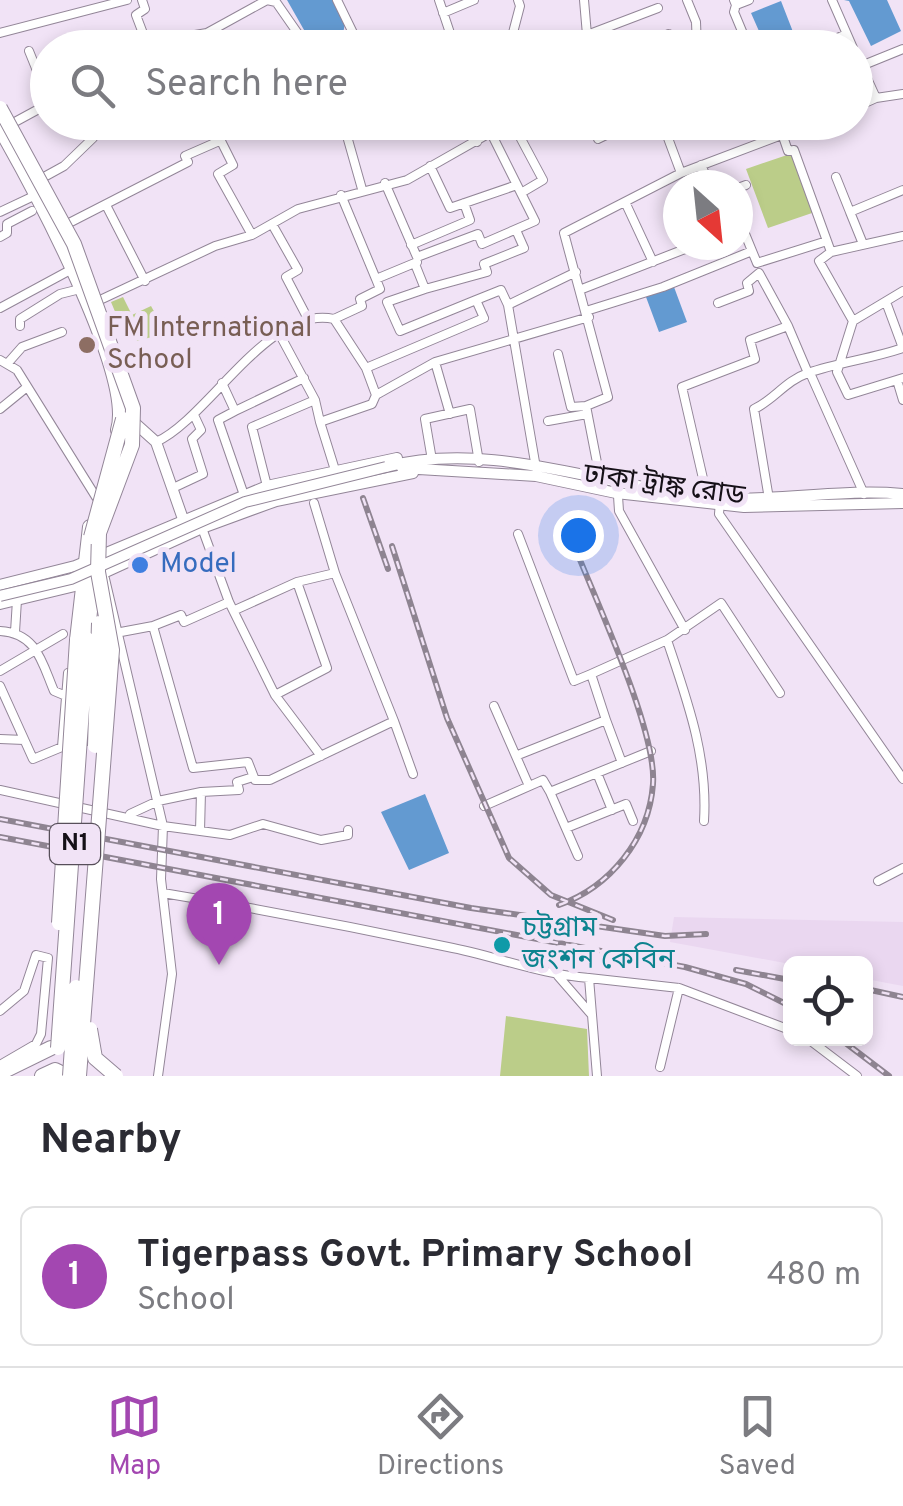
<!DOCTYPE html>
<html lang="en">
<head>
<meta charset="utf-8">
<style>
  body { margin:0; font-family:Overpass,"Noto Sans Bengali",sans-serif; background:#f2f2f3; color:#2b2b33 }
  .controls { position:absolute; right:30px; bottom:30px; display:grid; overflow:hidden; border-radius:15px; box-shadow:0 5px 15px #0003 }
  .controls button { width:90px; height:90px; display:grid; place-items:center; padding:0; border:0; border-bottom:2px solid #e1e1e2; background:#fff; color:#2b2b33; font:50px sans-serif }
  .compass { position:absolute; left:663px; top:170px; width:90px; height:90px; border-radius:50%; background:#fff; box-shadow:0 5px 15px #0003; rotate:153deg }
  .you { position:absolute; left:578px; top:535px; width:35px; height:35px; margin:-25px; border:8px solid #fff; border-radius:50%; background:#1a73e8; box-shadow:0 0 0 15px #1a73e833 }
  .badge { display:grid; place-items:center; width:65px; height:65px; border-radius:50%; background:#a347b1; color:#fff; font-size:32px; font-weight:700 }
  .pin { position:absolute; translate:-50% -82px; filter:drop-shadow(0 2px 5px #0008) }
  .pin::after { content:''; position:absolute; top:52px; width:35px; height:30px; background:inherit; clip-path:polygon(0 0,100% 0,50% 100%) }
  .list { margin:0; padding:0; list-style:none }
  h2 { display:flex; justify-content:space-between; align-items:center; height:130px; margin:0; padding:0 40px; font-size:42px }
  h2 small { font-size:32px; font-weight:400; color:#7c7c81 }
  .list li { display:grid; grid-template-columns:65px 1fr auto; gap:30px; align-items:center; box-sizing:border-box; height:140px; margin:0 20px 20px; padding:0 20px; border:2px solid #e1e1e2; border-radius:15px }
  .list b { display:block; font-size:38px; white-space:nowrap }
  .list p { margin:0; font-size:32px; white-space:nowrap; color:#7c7c81 }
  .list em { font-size:32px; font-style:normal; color:#7c7c81 }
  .icon { flex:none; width:55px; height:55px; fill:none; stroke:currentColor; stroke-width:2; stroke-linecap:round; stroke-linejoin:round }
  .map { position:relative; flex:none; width:903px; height:1076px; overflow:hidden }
  .search { position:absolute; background:#fff; box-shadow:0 5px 15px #0003; left:30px; right:30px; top:30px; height:110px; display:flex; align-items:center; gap:25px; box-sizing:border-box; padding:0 35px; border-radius:55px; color:#7c7c81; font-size:38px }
  .sheet { height:290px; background:#fff }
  nav { display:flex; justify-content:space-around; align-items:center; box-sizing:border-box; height:140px; border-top:2px solid #e1e1e2; background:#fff; font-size:28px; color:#7c7c81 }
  nav a { display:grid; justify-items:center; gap:5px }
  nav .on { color:#a347b1 }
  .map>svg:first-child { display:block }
</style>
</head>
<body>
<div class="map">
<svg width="903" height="1076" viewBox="0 0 903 1076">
  <rect width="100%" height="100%" fill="#f1e3f6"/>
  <!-- built -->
  <path fill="#ead7f0" d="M674 917 903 922V986L866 979V964H790L670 942Z"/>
  <!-- green -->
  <path fill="#bbcd89" d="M793 153 815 212 768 228 746 169Z
    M123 297 132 315 151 306 166 333 137 341 132 325 121 326 111 302Z
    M506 1016 587 1029 589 1076H500Z"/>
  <!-- water -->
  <path fill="#639ad1" d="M287 0H333L345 23 343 34 321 45 312 44Z
    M844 0H887L901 31 871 46 849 1Z
    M781 1 795 37 766 47 751 13Z
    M674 287 687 322 659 332 646 297Z
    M425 794 449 853 409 870 381 812Z"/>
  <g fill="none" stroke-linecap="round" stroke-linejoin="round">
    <!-- street casing -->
    <g stroke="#938698" stroke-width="10">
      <path id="street" d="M439 0 455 48
        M584 0 587 35 658 8
        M687 0 696 22 697 48
        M734 0 736 5 749 0
        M832 0 853 48
        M736 5 734 12 749 48
        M443 13 474 0
        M0 33 127 0
        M354 35H368L373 48
        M140 48 147 44 136 15 145 9 142 0
        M171 48 189 36 207 33 267 0 276 2 308 48
        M329 48 354 35 337 0
        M509 48 520 6 518 0
        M651 48 649 42 669 34
        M816 48 846 34
        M29 51 48 98
        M856 54 876 98
        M861 66 903 49
        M856 107 876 98 903 94
        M343 122 362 189
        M467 122 477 142
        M512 122 543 180 521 193
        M662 122 681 173
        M778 122 788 151 794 150 831 252
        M13 123 48 104
        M598 139 633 122
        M217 142 221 141 233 165 218 174 252 235
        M701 165 710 185
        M430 166 450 208 517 185
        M44 177 64 166 93 138 87 122
        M836 177 850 212
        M385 183 417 257 478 234 482 244 535 221 491 133
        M738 188 746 185
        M341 195 376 279 417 262
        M626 204 653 262
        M106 205 145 281
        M0 212 38 194
        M69 223 188 162 185 156 217 142 203 122
        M272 224 298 270 286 277 308 319
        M738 227 743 229 757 263 827 241
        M0 237 7 233V224L32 211
        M863 244 850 212 903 190
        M411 245 470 220 464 203
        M415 264 425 289 487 272 484 264 524 248 516 230
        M425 289 387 302 400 331 476 300
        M582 289 685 249V245
        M903 291 853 321 837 372 848 395 903 378
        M100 300 215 246 252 235 298 209 407 180 509 122
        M886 302 903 348
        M718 303 749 291 747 283 759 273 788 326
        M508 305 536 468
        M0 308 74 268
        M586 311 663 287 752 251
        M334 319 362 306 360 299 380 289 376 279
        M853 321 819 261 831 252 903 236
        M20 326V319L60 294 80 289
        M280 335 315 400
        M558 354 571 407 586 406
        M0 360 17 370 96 497
        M435 362 450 414
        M7 364 22 347 62 332
        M366 368 376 395 435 362 589 317
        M810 373 864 494
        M897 380 903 400
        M222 383 235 411 218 420 244 495
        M0 409 27 387
        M235 411 304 378
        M548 421 587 414
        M320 422 335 470
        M156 442C208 419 269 304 334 319L366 368 484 318 476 300 501 290 508 305 576 272
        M432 460 425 419 470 409 479 462
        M600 478 586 406 608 397 564 233 681 173 816 122
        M617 481 619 511 685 630
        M267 486 252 427 315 400 320 422 372 404 376 395
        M173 488 203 474 192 439 201 430 194 415
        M707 496 682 387 755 359 750 340 788 326 808 373
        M769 499 754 409C774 400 785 381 808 373 839 362 871 359 903 348
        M720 501 719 514 903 779
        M314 503 335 573
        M202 528 229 602 275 695 321 756
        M518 534 574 681 591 674
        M105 579 163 826 161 879 172 974 158 1076
        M153 626 181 615 184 622 229 602
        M0 631C37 633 42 663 54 691L66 696
        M15 632 17 600
        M121 632 153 626 193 768 248 762 255 780H270L394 721 335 573 297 582 235 610
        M667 640C687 700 708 756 704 821
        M0 671 63 634
        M0 686 33 759 62 747 68 673
        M275 695 327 668 297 582
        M494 706 529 786
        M606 720 591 674 667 640 721 603 780 693
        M394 721 413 774
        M0 739 24 740
        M518 755 606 720 622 763
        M597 773 612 810
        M0 790 163 826 230 835 263 824 321 840 348 835V830
        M550 792 578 856
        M484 806 543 780 550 792 651 751
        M130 814 158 801 201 792
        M566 828 626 804 633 821
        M200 831 201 792 239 790 237 782 253 777
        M878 881 903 868
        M163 893C259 909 354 927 448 947 495 956 542 975 589 978L597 1076
        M558 976 591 1014
        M589 978 679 988 660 1067
        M679 988 790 1030
        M0 1011 24 991 36 955 48 958 41 1034 36 1044 0 1065
        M807 1038 857 1076"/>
    </g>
    <!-- secondary casing -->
    <g stroke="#938698" stroke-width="12">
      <path id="secondary" d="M136 424 156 442 183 519
        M386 467C494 438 611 490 719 498 780 502 842 488 903 494
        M402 468 536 476 616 493 744 507 903 503
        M0 585 75 566 267 486 397 458
        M0 604 75 586 202 528 276 501 413 473"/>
    </g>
    <!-- highway casing -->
    <g stroke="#938698" stroke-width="16">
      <path id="highway" d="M0 128C31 182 135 374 118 430
        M87 639 95 565
        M77 640 90 527
        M0 1073 51 1048
        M42 1076 55 1070 67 1076"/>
    </g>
    <!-- street -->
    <use href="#street" stroke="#fff" stroke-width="8"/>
    <!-- secondary -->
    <use href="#secondary" stroke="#fff" stroke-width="10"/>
    <!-- highway -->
    <use href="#highway" stroke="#fff" stroke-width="14"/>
    <!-- rail casing -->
    <g stroke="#8e8491" stroke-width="6">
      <path id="rail" d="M363 498 388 569
        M392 546 447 718 509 858 551 895 613 920
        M0 819 471 908 665 936 706 934
        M0 837 685 967 746 984 790 1006
        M559 905C610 887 649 839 653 784 657 732 597 603 576 550
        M736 970 790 980
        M866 989 903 997
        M839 1038 889 1076"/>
    </g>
    <!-- rail -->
    <use href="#rail" stroke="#f1e3f6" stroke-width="2.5" stroke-dasharray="8" stroke-linecap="butt"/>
    <!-- secondary-bridge casing -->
    <g stroke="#938698" stroke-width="12" stroke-linecap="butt">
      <path id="secondary-bridge" d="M0 596 71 579 245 502 386 467"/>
    </g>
    <!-- highway-bridge casing -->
    <g stroke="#938698" stroke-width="16" stroke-linecap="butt">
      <path id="highway-bridge" d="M0 108 74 244 133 408 132 445 99 533 98 572 112 650 79 1076
        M91 537 123 419
        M95 746 99 623
        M59 923 77 640
        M90 1029 95 1058 116 1076
        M58 1048 87 639
        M70 1076 76 987"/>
    </g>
    <!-- secondary-bridge -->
    <use href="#secondary-bridge" stroke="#fff" stroke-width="10"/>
    <!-- highway-bridge -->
    <use href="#highway-bridge" stroke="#fff" stroke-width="14"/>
  </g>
  <!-- markers -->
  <circle fill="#8d6e63" stroke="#f1e3f6" stroke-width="4" cx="87" cy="345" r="10"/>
  <circle fill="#3f7fe0" stroke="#f1e3f6" stroke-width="4" cx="140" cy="565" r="10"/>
  <circle fill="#0f9aa8" stroke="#f1e3f6" stroke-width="4" cx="502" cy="945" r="10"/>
  <g text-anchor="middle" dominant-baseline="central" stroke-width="10" stroke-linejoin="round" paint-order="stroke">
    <!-- shield labels -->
    <rect fill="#f1e3f6" stroke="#574f5a" stroke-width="2.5" x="50" y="824" width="50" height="40" rx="8"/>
    <g font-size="25" font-weight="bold" fill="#151017">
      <text x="75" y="844">N1</text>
    </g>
    <!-- education labels -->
    <g font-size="28" fill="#785e54" stroke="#f1e3f6" text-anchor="start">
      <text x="107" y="329">FM International<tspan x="107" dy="32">School</tspan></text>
    </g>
    <!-- street labels -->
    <g font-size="28" fill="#151017" stroke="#f1e3f6">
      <text transform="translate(664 486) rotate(8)">ঢাকা ট্রাঙ্ক রোড</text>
    </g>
    <!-- shop labels -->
    <g font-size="28" fill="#366cbe" stroke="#f1e3f6" text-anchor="start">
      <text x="160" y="565">Model</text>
    </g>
    <!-- culture labels -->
    <g font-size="28" fill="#0d838f" stroke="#f1e3f6" text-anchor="start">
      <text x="522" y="929">চট্টগ্রাম<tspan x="522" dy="32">জংশন কেবিন</tspan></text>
    </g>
  </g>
</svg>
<div class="controls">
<button><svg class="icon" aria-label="locate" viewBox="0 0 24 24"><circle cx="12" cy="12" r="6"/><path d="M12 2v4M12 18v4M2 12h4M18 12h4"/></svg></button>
</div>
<svg class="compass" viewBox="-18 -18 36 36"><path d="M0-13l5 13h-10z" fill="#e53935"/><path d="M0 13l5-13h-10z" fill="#7c7c81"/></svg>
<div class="you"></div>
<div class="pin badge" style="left:219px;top:965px">1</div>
<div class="search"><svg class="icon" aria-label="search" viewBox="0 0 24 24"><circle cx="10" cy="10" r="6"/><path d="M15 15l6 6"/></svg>Search here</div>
</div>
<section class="sheet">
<h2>Nearby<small></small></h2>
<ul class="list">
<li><span class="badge">1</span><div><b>Tigerpass Govt. Primary School</b><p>School</p></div><em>480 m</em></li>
</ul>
</section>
<nav>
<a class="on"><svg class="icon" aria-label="map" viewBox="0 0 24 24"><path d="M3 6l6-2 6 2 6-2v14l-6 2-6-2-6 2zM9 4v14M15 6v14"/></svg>Map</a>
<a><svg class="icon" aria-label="directions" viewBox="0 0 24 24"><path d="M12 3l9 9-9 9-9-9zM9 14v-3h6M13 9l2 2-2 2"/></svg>Directions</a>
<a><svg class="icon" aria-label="saved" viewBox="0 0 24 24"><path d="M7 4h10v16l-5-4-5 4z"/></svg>Saved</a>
</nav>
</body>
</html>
